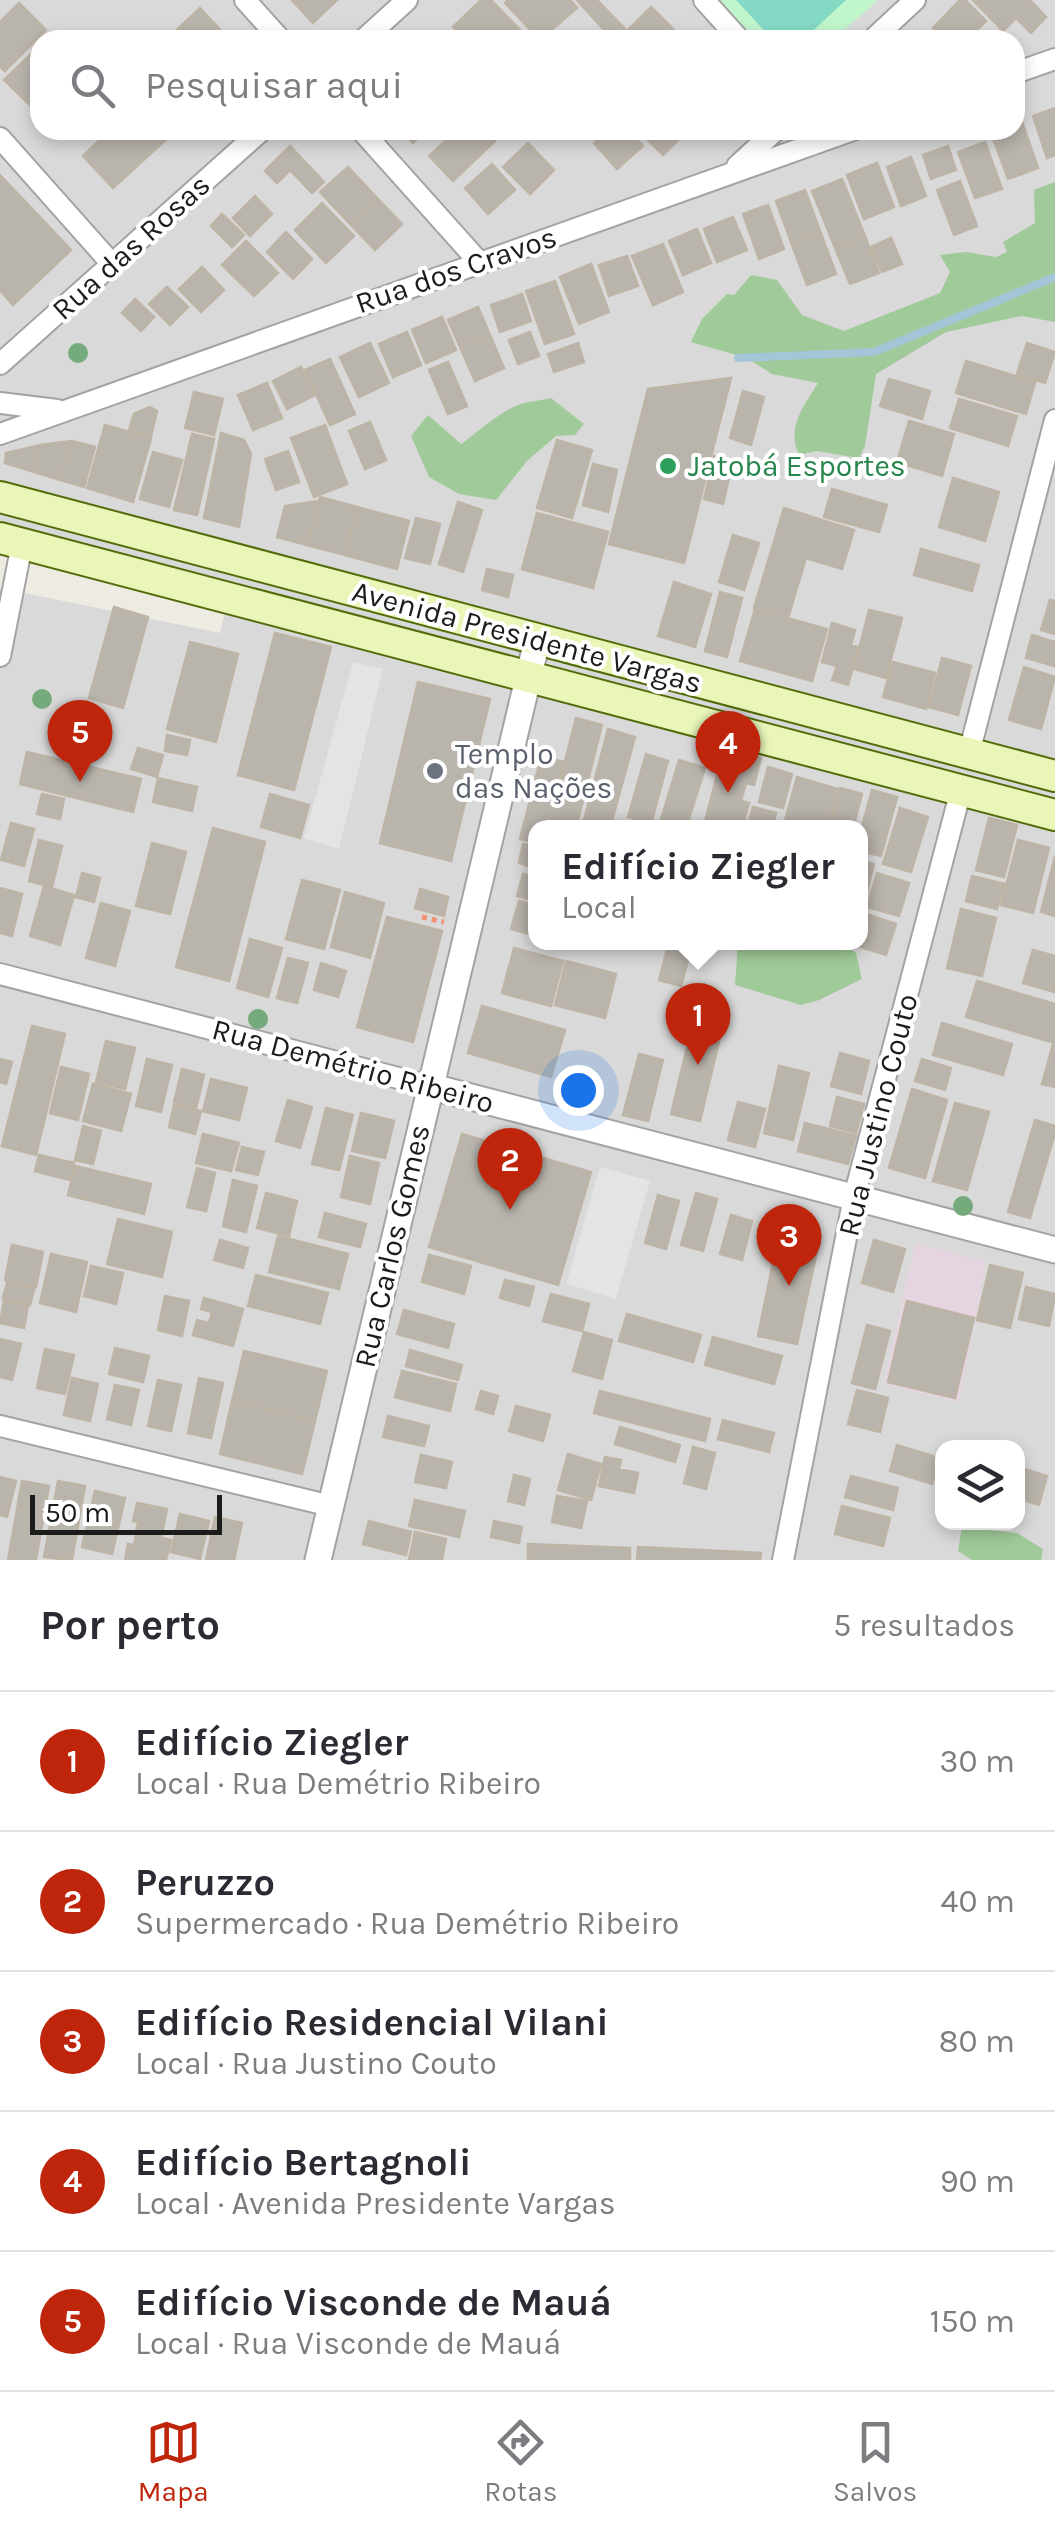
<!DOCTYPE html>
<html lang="pt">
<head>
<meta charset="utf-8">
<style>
  body { margin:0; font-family:Karla,sans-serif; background:#f2f2f3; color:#2b2b33 }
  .controls { position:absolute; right:30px; bottom:30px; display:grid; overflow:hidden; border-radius:20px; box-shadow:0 5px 15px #0003 }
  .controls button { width:90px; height:90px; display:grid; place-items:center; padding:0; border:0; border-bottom:2px solid #e1e1e2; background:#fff; color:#2b2b33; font:50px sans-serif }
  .scale { position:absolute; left:30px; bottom:25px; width:192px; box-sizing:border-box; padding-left:10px; border:5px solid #1c1c1c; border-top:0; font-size:28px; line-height:35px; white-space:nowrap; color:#1c1c1c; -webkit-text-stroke:8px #fff; paint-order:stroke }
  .you { position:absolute; left:578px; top:1090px; width:35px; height:35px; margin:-25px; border:8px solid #fff; border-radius:50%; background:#1a73e8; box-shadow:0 0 0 15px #1a73e833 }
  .badge { display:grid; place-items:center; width:65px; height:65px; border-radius:50%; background:#be250b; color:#fff; font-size:32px; font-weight:700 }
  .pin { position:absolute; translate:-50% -82px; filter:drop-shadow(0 2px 5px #0008) }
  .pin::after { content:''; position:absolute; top:52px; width:35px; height:30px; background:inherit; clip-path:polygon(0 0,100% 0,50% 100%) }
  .popup { position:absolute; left:528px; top:820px; width:340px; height:130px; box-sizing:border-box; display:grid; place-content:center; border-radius:20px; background:#fff; filter:drop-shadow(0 2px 8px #0005); font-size:32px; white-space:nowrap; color:#7c7c81 }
  .popup b { font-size:38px; color:#2b2b33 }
  .popup::after { content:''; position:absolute; left:50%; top:100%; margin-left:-20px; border:20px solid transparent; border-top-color:#fff }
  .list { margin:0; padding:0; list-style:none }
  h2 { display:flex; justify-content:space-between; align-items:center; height:130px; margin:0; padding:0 40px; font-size:42px }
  h2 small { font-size:32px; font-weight:400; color:#7c7c81 }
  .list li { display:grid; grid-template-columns:65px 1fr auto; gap:30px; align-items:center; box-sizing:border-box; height:140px; padding:0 40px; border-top:2px solid #e1e1e2 }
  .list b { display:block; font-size:38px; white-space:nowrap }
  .list p { margin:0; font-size:32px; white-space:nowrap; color:#7c7c81 }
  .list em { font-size:32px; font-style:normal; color:#7c7c81 }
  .icon { flex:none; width:55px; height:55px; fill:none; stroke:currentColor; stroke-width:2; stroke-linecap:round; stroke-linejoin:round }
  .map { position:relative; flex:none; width:1055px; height:1560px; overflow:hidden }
  .search { position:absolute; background:#fff; box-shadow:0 5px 15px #0003; left:30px; right:30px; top:30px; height:110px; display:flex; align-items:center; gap:25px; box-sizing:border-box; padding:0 35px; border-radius:30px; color:#7c7c81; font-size:38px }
  .sheet { height:830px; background:#fff }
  nav { display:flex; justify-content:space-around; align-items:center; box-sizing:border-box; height:140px; border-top:2px solid #e1e1e2; background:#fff; font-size:28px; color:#7c7c81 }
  nav a { display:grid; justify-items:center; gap:5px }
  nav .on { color:#be250b }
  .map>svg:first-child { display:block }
</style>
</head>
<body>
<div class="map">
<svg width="1055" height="1560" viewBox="0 0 1055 1560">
  <rect width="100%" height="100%" fill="#edebe2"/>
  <!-- residential -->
  <path fill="#dad9d9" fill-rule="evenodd" d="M0 0H1055V1560H0V588L220 633 232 584 0 521ZM40 40H1015V130H40ZM536 828H860V942H536ZM942 1448H1018V1522H942Z"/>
  <!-- industrial -->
  <path fill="#e6d5e0" d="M915 1243 986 1262 959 1402 884 1384Z"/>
  <!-- forest -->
  <path fill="#a0ca99" d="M1055 182V322L1022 316 946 332 876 374 865 446 859 458 816 451 799 455C786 427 804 406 818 383L772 374 747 358 691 342 702 319 727 294 734 295 751 275 777 280 802 315 844 331 940 293 950 272 940 255 966 252 996 257 1007 252 1003 242 1035 223 1034 190Z
    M551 398 584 424 575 435 556 436 527 461 496 500 459 494 429 477 411 436 428 415 461 444C480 431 496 414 518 405 528 401 539 401 551 398Z
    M738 942 843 943 856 953 862 979 819 1000 801 1005 735 985Z
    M962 1527 1017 1533 1043 1549 1041 1560H972L958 1551Z"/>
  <!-- park -->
  <path fill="#c1f6cd" d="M717 0H878L833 40H753Z"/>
  <!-- pitch -->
  <path fill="#84d9c5" d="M736 0H846L803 40H773Z"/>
  <!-- parking -->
  <path fill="#e4e4e4" d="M353 662 383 669 339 849 304 838Z
    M600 1167 650 1181 616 1299 566 1284Z"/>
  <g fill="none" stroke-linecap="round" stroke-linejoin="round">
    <!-- stream -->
    <path stroke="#a5c5d9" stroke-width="8" d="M738 358 874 352 1055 277"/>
  </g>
  <!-- building -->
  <path fill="#b9b4ac" stroke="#beb4a6" stroke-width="2.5" d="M292 0H337L313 23Z
    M481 0H491L529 39 466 40 453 27Z
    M508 0H570L577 8 540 40 505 3Z
    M577 0H597L625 29 613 40Z
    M960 0H965L986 21 967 40H946L933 28Z
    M973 0H1030L1046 17 1031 33 1016 18 1003 31Z
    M19 3 46 30 5 71 0 67V22Z
    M651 7 684 40H618Z
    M200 8 230 40H166Z
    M40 45V105L35 110 4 80Z
    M1055 108V155L1047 158 1033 116Z
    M1019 113 1038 168 1008 179 990 130H1015V114Z
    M110 130H166L171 135 113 188 83 156Z
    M401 130H426L413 143Z
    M457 130H485L495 141 453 181 429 156Z
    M609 130H629L643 146 617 169 594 143Z
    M638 130H684L686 132 663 155Z
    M985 142 1002 189 975 198 958 152Z
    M528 143 554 170 530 194 503 167Z
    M290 146 324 182 312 193 290 170 277 183 265 171Z
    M948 146 956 170 931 179 923 155Z
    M911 157 926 196 901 206 887 167Z
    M877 163 894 207 864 219 847 175Z
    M492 164 515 190 488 214 465 188Z
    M348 167 378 199 351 225 320 192Z
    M0 175 71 250 13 305 0 290Z
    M842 179 865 236 835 248 812 191Z
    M960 181 977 226 954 235 937 190Z
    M805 190 820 231 791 242 776 201Z
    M255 196 272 214 250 236 233 218Z
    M378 199 402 224 375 250 351 225Z
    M322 203 354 236 326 263 295 230Z
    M768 205 784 249 759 259 743 214Z
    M222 214 244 235 232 247 211 226Z
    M733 217 747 250 717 262 704 229Z
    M697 229 711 263 683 275 669 241Z
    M820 231 836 274 807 285 791 242Z
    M286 232 312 259 293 279 267 252Z
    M865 236 879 273 850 284 835 248Z
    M891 238 902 264 882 272 871 247Z
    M246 241 278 273 254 296 222 265Z
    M663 244 683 292 653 305 632 256Z
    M627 256 638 286 609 296 599 265Z
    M591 264 609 312 579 324 560 277Z
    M202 267 224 290 201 312 179 289Z
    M555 281 574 334 545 344 526 291Z
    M167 287 188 307 170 325 149 304Z
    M522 294 531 321 500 332 491 305Z
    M135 299 154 317 141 331 122 313Z
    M478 307 490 335 460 347 448 320Z
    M442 317 456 350 426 363 412 330Z
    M407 332 421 365 393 377 379 344Z
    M530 332 539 356 518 364 509 340Z
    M490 335 504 368 475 381 460 347Z
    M370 343 389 383 359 397 340 357Z
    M578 343 584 362 554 372 548 354Z
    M1027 343 1055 352 1045 383 1017 374Z
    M330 359 355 414 330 425 305 370Z
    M966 361 1035 382 1026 414 956 393Z
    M448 362 467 406 448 414 429 370Z
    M301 367 315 395 287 409 273 381Z
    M731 378 684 563 609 544 648 389Z
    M889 379 930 391 922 419 880 406Z
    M267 383 282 418 253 430 238 395Z
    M743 391 764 397 751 445 730 438Z
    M194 392 223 399 214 435 185 428Z
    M959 399 1017 416 1008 446 950 428Z
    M150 407 157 411 151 436 129 430 134 414Z
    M909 421 954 434 942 476 897 462Z
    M370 422 386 460 365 469 349 431Z
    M105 425 151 438 133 502 87 488Z
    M325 425 347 484 314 497 291 438Z
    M221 433 244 440 251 454 239 527 204 518Z
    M192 434 214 439 197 515 174 510Z
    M557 440 592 450 572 518 537 508Z
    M72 441 95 447 84 487 60 480Z
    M72 441 60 480 34 472 41 445Z
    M41 445 34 472 5 463 6 453Z
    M288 451 299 482 276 490 265 459Z
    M153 452 182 460 169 507 140 499Z
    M714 456 733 461 723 504 704 499Z
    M593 464 617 470 608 512 583 505Z
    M953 478 999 492 985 541 939 527Z
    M832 489 887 505 879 532 824 517Z
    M320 497 357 507 345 555 307 545Z
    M318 501 307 545 277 537 285 506Z
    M458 502 482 510 463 572 439 564Z
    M357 507 409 521 397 569 345 555Z
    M784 508 854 530 842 569 806 558 788 618 754 608Z
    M537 513 608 532 593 588 522 569Z
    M416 518 440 524 430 564 405 558Z
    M733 535 759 543 744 590 719 582Z
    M921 549 979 565 972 591 914 575Z
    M487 569 513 575 508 597 482 590Z
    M674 582 711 594 695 647 658 636Z
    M720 592 742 598 727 657 705 651Z
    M1050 600 1055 601V634L1041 630Z
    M114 607 148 617 123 708 89 698Z
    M755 609 827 629 812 681 740 661Z
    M869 610 902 618 886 678 854 669Z
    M832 623 855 630 851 645 858 647 848 685 832 680 837 666 822 662Z
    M275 633 331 647 294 790 238 775Z
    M1032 635 1055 642 1054 666 1026 658Z
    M190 642 238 654 216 742 167 729Z
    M942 658 971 666 958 715 929 707Z
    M893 662 935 673 926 709 883 697Z
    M1024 667 1055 677 1041 729 1009 720Z
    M418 682 490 699 451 861 380 843Z
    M576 718 602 725 576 828H548Z
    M608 729 635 737 610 828H582Z
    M167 735 190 740 187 755 165 751Z
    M138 748 163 755 157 777 131 769Z
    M724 748 761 758 754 785 746 783 741 801 749 803 742 828 705 822Z
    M27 752 141 779 133 812 20 784Z
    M646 754 668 761 651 824 628 817Z
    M541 757 564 762 548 828H536V843L520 839Z
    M679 760 705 768 686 828 660 823Z
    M768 767 792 774 783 808 759 802Z
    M797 777 838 789 827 828H783Z
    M158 778 197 787 192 811 153 802Z
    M840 788 862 794 853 828 830 825Z
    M872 790 897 797 881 856 860 851V834Z
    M42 794 64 799 60 819 37 814Z
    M270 794 309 805 300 838 261 827Z
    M753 807 776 813 772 828H747Z
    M900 808 928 817 911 872 883 864Z
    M989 818 1017 825 1004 877 976 870Z
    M11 823 34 829 24 866 1 860Z
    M213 828 265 842 229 981 176 967Z
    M39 840 62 846 52 887 29 881Z
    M1018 840 1049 848 1033 913 1001 905Z
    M152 843 186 852 170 914 136 906Z
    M523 844 536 847V868L519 863Z
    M1055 856V916L1041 912Z
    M860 860 874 864 863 906 860 905Z
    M82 873 100 878 94 902 76 897Z
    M877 873 909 883 899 916 867 907Z
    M523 874 536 878V901L517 896Z
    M972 876 1004 884 997 909 966 901Z
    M302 880 340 890 324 949 286 939Z
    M44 886 74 895 60 945 30 936Z
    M0 888 22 894 12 936 0 933Z
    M420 889 448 897 444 916 415 908Z
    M345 892 384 903 370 958 331 947Z
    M519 901 536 906V936L511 929Z
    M101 903 130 911 115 966 86 958Z
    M961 909 996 918 982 976 947 968Z
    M861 912 896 924 886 955 851 944 860 942Z
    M387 917 442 931 413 1042 357 1027Z
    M250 939 282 948 268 997 237 988Z
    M669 942H693L681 986 659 980Z
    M514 948 563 961 551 1006 502 993Z
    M1033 950 1055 956 1054 992 1023 983Z
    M288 958 308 963 297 1003 277 998Z
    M566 961 616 974 605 1018 555 1005Z
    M321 963 346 971 338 997 314 990Z
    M977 981 1055 1004V1043L966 1017Z
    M482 1006 565 1030 551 1077 468 1053Z
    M696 1010 725 1017 700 1121 671 1114Z
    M942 1023 1012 1044 1003 1075 933 1055Z
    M32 1026 65 1034 36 1155 2 1146Z
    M106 1041 135 1048 125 1089 96 1082Z
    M1053 1044 1055 1045V1087L1042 1084Z
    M840 1053 869 1061 861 1094 831 1086Z
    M639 1054 663 1060 648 1121 623 1115Z
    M0 1059 12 1062 6 1084 0 1082Z
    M147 1059 172 1065 161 1112 136 1106Z
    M922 1059 951 1068 945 1090 915 1081Z
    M779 1066 809 1073 793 1140 764 1133Z
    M61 1067 89 1074 78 1120 50 1113Z
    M182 1069 204 1075 196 1108 174 1102Z
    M211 1079 247 1088 239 1120 203 1111Z
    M93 1084 131 1094 121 1131 83 1121Z
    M912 1089 947 1100 925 1178 889 1168Z
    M837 1097 864 1104 856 1133 830 1126Z
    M288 1100 312 1107 300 1148 276 1141Z
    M738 1102 765 1109 755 1147 728 1140Z
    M955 1103 989 1112 967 1190 933 1181Z
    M174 1105 201 1111 195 1134 169 1127Z
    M326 1108 353 1115 339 1170 312 1164Z
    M361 1113 394 1121 385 1158 352 1151Z
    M1035 1120 1055 1126V1133L1030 1218 1008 1212Z
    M805 1123 856 1136 848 1164 798 1151Z
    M83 1126 101 1131 93 1164 75 1160Z
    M203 1134 239 1143 231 1171 196 1163Z
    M462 1134 591 1172 558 1285 429 1247Z
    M242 1147 264 1152 258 1175 236 1170Z
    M39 1155 74 1163 70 1180 35 1171Z
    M350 1156 379 1163 370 1204 341 1197Z
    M75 1166 151 1184 144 1214 68 1195Z
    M197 1168 215 1173 206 1211 187 1207Z
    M233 1180 257 1186 246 1232 223 1226Z
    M266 1193 297 1201 289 1236 257 1228Z
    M696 1193 717 1199 703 1251 681 1245Z
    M658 1195 679 1201 666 1249 645 1243Z
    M325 1213 366 1224 360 1247 319 1237Z
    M731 1215 752 1221 742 1260 720 1254Z
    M118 1219 172 1232 162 1277 107 1264Z
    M780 1228 820 1237 797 1344 758 1336Z
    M278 1236 348 1254 339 1289 269 1272Z
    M220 1240 248 1248 243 1268 214 1260Z
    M874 1240 905 1249 893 1292 862 1283Z
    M12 1245 43 1252 36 1287 5 1280Z
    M51 1254 87 1262 76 1312 40 1303Z
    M429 1255 471 1266 464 1294 422 1282Z
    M990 1265 1023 1273 1010 1328 977 1320Z
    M91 1266 123 1273 116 1304 84 1296Z
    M256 1275 328 1293 320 1324 248 1306Z
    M505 1280 534 1287 529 1306 500 1298Z
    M7 1283 34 1289 30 1305 3 1298Z
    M1026 1287 1055 1294 1049 1326 1019 1319Z
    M551 1294 589 1304 582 1331 543 1321Z
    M165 1296 189 1301 182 1336 158 1330Z
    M204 1298 243 1309 233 1346 193 1335 197 1320 209 1323 212 1312 201 1309Z
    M4 1301 28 1306 24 1328 0 1323Z
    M907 1301 974 1318 955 1398 888 1382Z
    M404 1310 454 1324 448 1348 397 1334Z
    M627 1314 701 1335 693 1362 619 1341Z
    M867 1325 890 1331 875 1389 852 1383Z
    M584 1332 612 1340 602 1379 573 1371Z
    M713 1337 782 1356 774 1384 705 1365Z
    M0 1339 21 1344 12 1380 0 1377Z
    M115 1348 149 1356 143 1382 109 1374Z
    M45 1349 74 1355 65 1394 37 1388Z
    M410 1350 462 1365 458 1380 406 1366Z
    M244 1351 327 1371 315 1421 232 1401Z
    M402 1371 456 1384 450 1411 395 1397Z
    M72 1378 98 1384 90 1421 64 1415Z
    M199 1378 223 1383 211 1438 188 1433Z
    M158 1380 181 1385 171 1431 148 1426Z
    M115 1385 139 1390 131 1425 107 1419Z
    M857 1390 888 1398 880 1432 848 1424Z
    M481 1391 498 1396 493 1414 476 1409Z
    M600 1391 710 1419 705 1441 594 1413Z
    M232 1401 315 1421 302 1474 220 1454Z
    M516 1406 550 1415 543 1441 509 1431Z
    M388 1416 429 1426 424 1446 383 1437Z
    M723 1420 774 1433 769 1452 718 1439Z
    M620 1427 680 1445 675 1462 615 1444Z
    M897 1445 939 1458 932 1484 890 1471Z
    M693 1447 715 1453 706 1489 684 1483Z
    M568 1454 601 1464 591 1500 558 1490Z
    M421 1455 452 1462 446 1488 415 1482Z
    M605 1457 621 1460 619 1469 638 1473 634 1493 599 1486Z
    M1018 1467 1047 1476 1039 1505 1018 1498Z
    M514 1475 530 1479 524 1505 508 1501Z
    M851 1476 898 1488 893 1510 845 1497Z
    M0 1477 16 1481 7 1517 0 1515Z
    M22 1481 49 1486 36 1560H8Z
    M58 1481 85 1486 72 1560 44 1557Z
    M95 1491 125 1498 112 1554 82 1547Z
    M557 1496 587 1501 581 1528 552 1522Z
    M415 1500 465 1511 459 1537 409 1526Z
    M137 1503 167 1509 161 1538 171 1540 166 1560H125L128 1544 134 1545 138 1522 133 1521Z
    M842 1506 890 1518 883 1546 835 1534Z
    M180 1514 209 1521 200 1559 171 1552Z
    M215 1517 242 1523 234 1560H206Z
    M369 1521 411 1532 406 1555 363 1544Z
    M494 1521 522 1527 519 1543 491 1537Z
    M415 1532 446 1539 442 1560H409Z
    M528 1544 630 1548V1560H528Z
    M638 1547 761 1553 760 1560H637Z"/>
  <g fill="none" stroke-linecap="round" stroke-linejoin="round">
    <!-- minor casing -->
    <g stroke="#a3a3a3" stroke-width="24">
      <path id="minor" d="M245 0 281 40
        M704 0 740 40
        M363 40 407 0
        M872 40 915 0
        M1015 73 1055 59
        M361 130 479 262
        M0 138 112 264
        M737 166 776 130
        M0 364 262 130
        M0 403 57 410
        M0 434 853 130
        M0 656 22 544
        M969 753 1055 420
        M0 974 429 1086
        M0 1426 331 1506
        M783 1560 854 1197 961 790"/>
    </g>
    <!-- tertiary casing -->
    <g stroke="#a3a3a3" stroke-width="29">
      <path id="tertiary" d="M429 1086 1055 1250
        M318 1560 537 641"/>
    </g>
    <!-- secondary casing -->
    <g stroke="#536c0a" stroke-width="34">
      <path id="secondary" d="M0 497 1055 776
        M0 538 1055 815"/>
    </g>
    <!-- path -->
    <path stroke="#f2906f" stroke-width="5" stroke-dasharray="5 5" stroke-linecap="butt" d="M422 917 444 922"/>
    <!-- minor -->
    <use href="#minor" stroke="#fff" stroke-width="20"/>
    <!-- tertiary -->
    <use href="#tertiary" stroke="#fff" stroke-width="25"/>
    <!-- secondary -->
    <use href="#secondary" stroke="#e9f6b8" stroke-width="30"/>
  </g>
  <!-- trees -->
  <g fill="#74aa7c">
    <circle cx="78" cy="353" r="10"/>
    <circle cx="42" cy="699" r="10"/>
    <circle cx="258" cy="1019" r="10"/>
    <circle cx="963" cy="1206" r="10"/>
  </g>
  <!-- markers -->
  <circle fill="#2e9e5b" stroke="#fff" stroke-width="4" cx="668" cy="466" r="10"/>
  <circle fill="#6b7280" stroke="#fff" stroke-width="4" cx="435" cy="771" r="10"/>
  <g text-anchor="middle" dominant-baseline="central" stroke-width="8" stroke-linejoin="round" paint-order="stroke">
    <!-- street labels -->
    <g font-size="30" fill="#1c1c1c" stroke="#fff">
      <text transform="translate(131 247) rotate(-42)">Rua das Rosas</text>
      <text transform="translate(456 270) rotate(-19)">Rua dos Cravos</text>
      <text transform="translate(527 637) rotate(15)">Avenida Presidente Vargas</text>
      <text transform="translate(353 1066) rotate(15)">Rua Demétrio Ribeiro</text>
      <text transform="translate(878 1115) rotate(-76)">Rua Justino Couto</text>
      <text transform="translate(392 1246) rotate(-77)">Rua Carlos Gomes</text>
    </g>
    <!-- leisure labels -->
    <g font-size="30" fill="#27864d" stroke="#fff" text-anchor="start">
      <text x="688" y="466">Jatobá Esportes</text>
    </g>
    <!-- worship labels -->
    <g font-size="30" fill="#5b616d" stroke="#fff" text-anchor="start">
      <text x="455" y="754">Templo<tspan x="455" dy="34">das Nações</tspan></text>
    </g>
  </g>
</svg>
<div class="controls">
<button><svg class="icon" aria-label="layers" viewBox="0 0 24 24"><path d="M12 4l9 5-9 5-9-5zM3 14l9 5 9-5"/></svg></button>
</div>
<div class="scale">50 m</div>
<div class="you"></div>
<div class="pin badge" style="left:698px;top:1065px">1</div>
<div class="popup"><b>Edifício Ziegler</b>Local</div>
<div class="pin badge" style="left:510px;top:1210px">2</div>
<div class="pin badge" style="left:789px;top:1286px">3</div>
<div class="pin badge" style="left:728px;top:793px">4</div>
<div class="pin badge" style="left:80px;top:782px">5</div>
<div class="search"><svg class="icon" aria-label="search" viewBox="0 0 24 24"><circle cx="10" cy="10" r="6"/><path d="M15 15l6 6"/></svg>Pesquisar aqui</div>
</div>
<section class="sheet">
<h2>Por perto<small>5 resultados</small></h2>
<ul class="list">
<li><span class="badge">1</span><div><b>Edifício Ziegler</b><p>Local · Rua Demétrio Ribeiro</p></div><em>30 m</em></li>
<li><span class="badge">2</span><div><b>Peruzzo</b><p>Supermercado · Rua Demétrio Ribeiro</p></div><em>40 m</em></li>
<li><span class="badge">3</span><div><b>Edifício Residencial Vilani</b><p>Local · Rua Justino Couto</p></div><em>80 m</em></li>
<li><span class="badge">4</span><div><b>Edifício Bertagnoli</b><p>Local · Avenida Presidente Vargas</p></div><em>90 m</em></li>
<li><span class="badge">5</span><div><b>Edifício Visconde de Mauá</b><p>Local · Rua Visconde de Mauá</p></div><em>150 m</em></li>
</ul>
</section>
<nav>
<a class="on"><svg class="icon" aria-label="map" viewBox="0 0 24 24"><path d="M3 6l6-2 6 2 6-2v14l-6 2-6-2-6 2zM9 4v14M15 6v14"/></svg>Mapa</a>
<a><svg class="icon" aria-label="directions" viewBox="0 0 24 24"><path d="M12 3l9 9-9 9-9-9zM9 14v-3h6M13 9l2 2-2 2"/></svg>Rotas</a>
<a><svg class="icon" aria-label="saved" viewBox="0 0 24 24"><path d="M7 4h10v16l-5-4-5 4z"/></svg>Salvos</a>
</nav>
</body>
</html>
